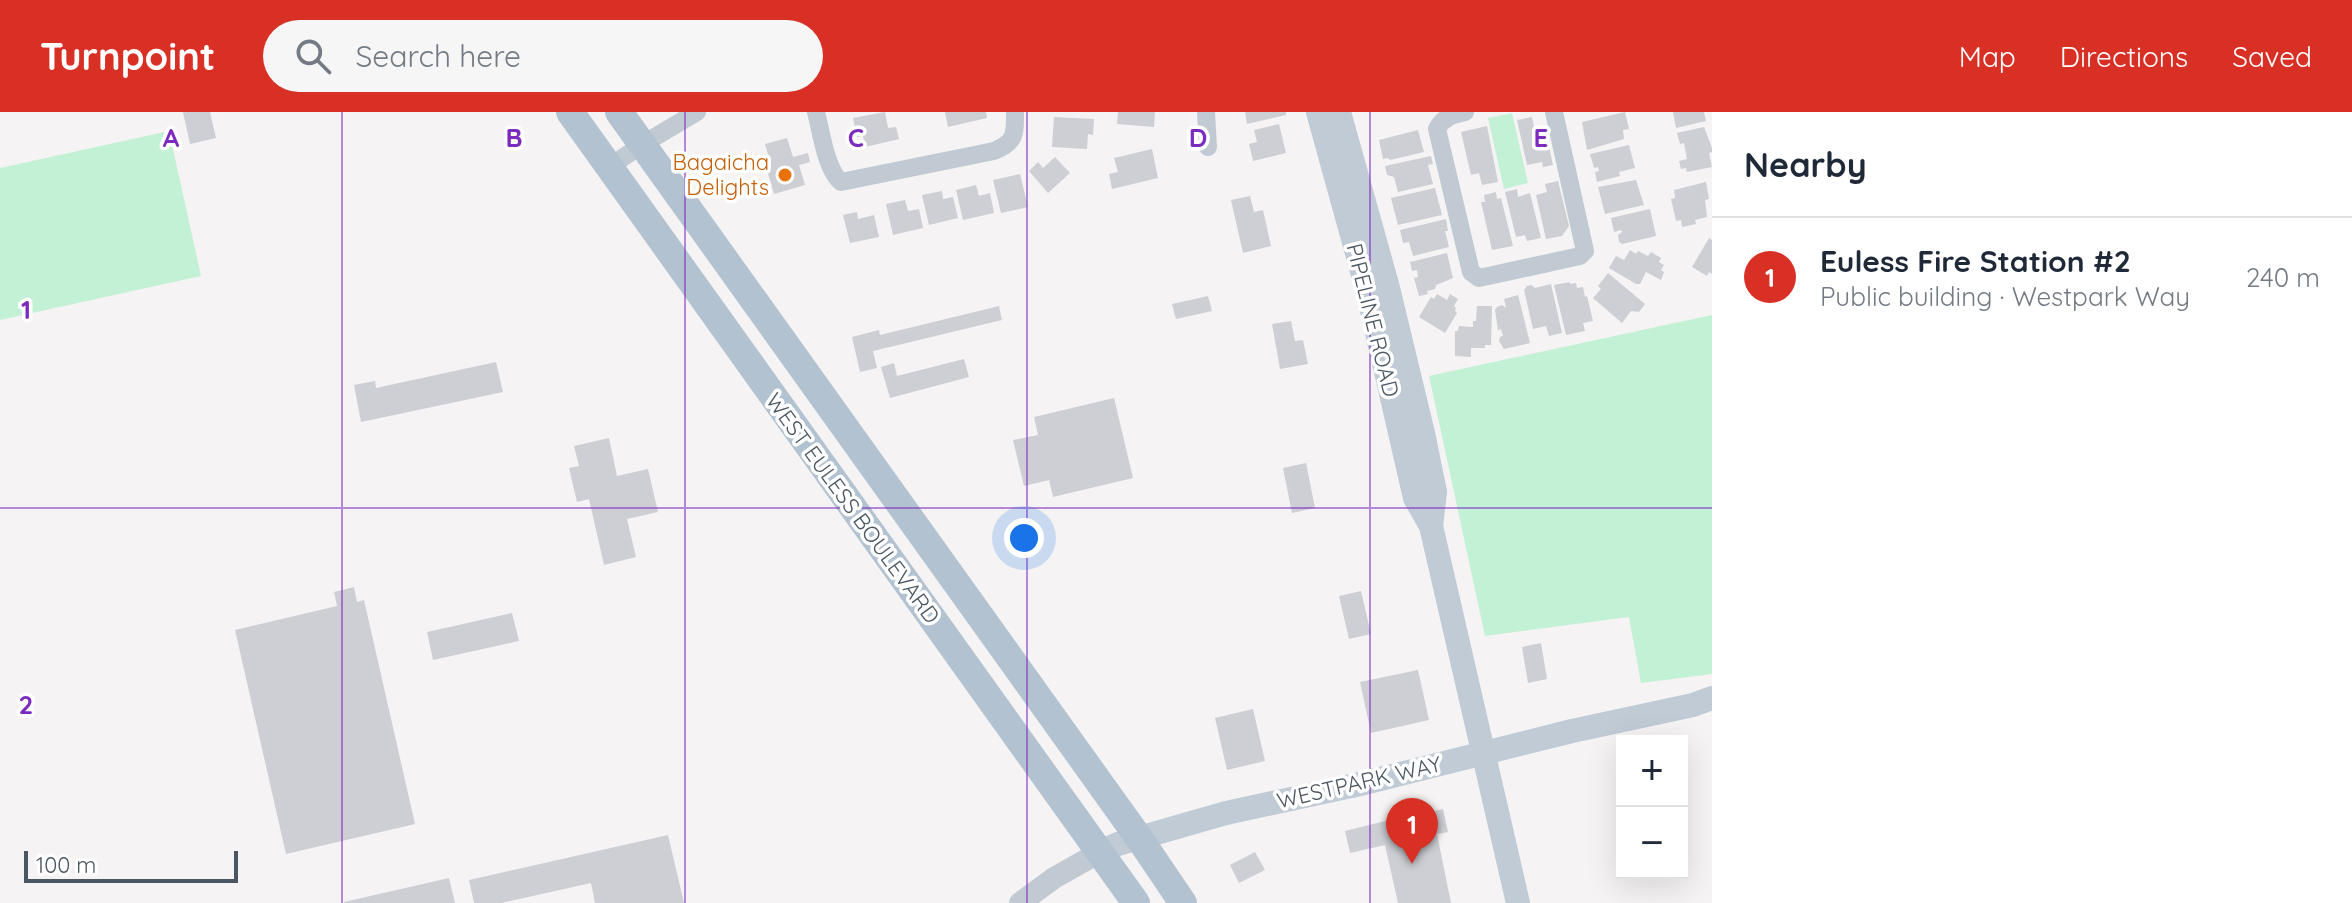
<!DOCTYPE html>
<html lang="en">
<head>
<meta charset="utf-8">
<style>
  body { margin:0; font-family:Quicksand,sans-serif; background:#f6f6f7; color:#1f2937 }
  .controls { position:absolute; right:24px; bottom:24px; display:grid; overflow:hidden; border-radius:0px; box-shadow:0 8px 32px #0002 }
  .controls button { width:72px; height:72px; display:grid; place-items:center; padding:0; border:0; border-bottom:2px solid #e0e1e3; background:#fff; color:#1f2937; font:40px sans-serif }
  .scale { position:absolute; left:24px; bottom:20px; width:214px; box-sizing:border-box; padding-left:8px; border:4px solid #4a5661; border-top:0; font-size:22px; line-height:28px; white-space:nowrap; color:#4a5661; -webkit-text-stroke:6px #fff; paint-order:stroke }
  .you { position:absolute; left:1024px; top:426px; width:28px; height:28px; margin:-20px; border:6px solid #fff; border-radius:50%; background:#1a73e8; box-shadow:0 0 0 12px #1a73e833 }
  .badge { display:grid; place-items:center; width:52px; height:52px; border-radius:50%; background:#d93025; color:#fff; font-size:26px; font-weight:700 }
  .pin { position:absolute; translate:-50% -66px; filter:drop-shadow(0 2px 4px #0008) }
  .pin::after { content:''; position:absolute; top:42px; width:28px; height:24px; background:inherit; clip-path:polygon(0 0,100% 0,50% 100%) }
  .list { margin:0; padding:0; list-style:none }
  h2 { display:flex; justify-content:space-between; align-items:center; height:104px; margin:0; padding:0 32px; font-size:34px }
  h2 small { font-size:26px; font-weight:400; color:#747a83 }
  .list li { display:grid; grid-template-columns:52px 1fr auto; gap:24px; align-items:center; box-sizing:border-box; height:120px; padding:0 32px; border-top:2px solid #e0e1e3 }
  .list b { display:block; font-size:30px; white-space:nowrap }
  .list p { margin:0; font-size:26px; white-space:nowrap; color:#747a83 }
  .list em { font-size:26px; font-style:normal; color:#747a83 }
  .icon { flex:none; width:44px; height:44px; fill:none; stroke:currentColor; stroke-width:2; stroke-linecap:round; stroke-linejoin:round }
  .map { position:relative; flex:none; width:1712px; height:791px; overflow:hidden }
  header { display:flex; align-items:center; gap:48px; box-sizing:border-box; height:112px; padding:0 40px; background:#d93025; color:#fff }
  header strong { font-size:38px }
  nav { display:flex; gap:44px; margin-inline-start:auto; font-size:28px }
  .search { width:560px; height:72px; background:#f6f6f7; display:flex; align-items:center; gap:20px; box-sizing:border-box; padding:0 28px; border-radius:44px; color:#747a83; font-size:30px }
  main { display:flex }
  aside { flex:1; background:#fff }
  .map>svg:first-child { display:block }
</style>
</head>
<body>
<header>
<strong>Turnpoint</strong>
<div class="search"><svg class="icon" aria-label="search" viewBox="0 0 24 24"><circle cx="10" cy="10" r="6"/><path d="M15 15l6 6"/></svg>Search here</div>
<nav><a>Map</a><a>Directions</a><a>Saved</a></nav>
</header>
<main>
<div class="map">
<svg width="1712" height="791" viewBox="0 0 1712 791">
  <rect width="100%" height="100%" fill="#f5f3f3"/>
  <!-- green -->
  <path fill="#c3f1d5" d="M1512 1 1528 71 1504 77 1488 6Z
    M169 19 201 164 0 208V56Z
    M1712 203V562L1641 571 1629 505 1485 524 1429 264Z"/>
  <!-- building -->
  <path fill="#cdcfd5" d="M183 0H210L216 26 190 32Z
    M885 0 888 16 896 15 899 27 865 35 863 24 857 25 853 6Z
    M945 0H986L987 6 948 15Z
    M1118 0H1155L1154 15 1117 12Z
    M1245 0H1286V3L1247 12Z
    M1625 0 1629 17 1623 18 1624 27 1587 38 1582 10Z
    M1673 0H1704L1706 9 1676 16Z
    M1054 5 1094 7 1093 23 1088 22 1087 37 1052 35Z
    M1532 5 1535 20 1542 18 1544 25H1547L1553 53 1543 55 1542 50 1527 53 1517 8Z
    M1279 12 1286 41 1253 49 1249 32 1257 30 1254 18Z
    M1487 14 1498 70 1482 73 1479 61 1471 63 1461 20Z
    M1704 15 1712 36V40L1709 41 1712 55 1687 60 1686 56 1681 57 1679 49 1687 47 1684 31 1680 32 1677 21Z
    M1418 18 1424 40 1390 48 1388 46 1383 47 1379 28Z
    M787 26 793 45 808 41 810 50 799 53 805 73 774 82 764 48 769 46 765 32Z
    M1629 33 1635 56 1619 60 1620 64 1597 70 1595 60 1599 59 1598 55 1594 56 1590 42Z
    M1152 37 1158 66 1112 77 1109 62 1118 60 1114 46Z
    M1431 44 1433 52 1428 53 1433 72 1398 80 1394 65 1387 63 1385 54Z
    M1055 45 1070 61 1048 81 1029 59 1038 50 1043 56Z
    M1020 62 1028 95 1001 101 993 68Z
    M1636 68 1644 93 1605 102 1598 75Z
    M1558 69 1569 114 1562 124 1546 127 1536 83 1547 80 1545 72Z
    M1706 70 1709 87 1705 88 1707 105 1695 108 1696 112 1682 115 1681 108 1676 109 1671 87 1675 86 1674 78Z
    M976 73 979 84 990 81 994 101 963 108 956 78Z
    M1435 76 1442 103 1398 113 1391 86Z
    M1517 77 1518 85 1530 81 1541 126 1527 129 1525 123 1516 125 1505 80Z
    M942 79 943 87 953 85 958 106 929 113 922 83Z
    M1496 80 1497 87 1501 86 1513 134 1492 138 1481 90H1485L1484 83Z
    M1250 84 1254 100 1263 98 1271 134 1243 141 1231 88Z
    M905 88 908 99 919 97 923 116 893 123 886 92Z
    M1650 97 1656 124 1622 132 1619 130 1618 123 1622 120 1621 118 1614 120 1611 106Z
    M857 100 858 107 874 103 879 125 850 131 843 103Z
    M1446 107 1448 119H1445L1449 135 1413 144 1409 130 1403 131 1400 118Z
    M1709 126 1712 128V162L1709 160 1707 164 1692 155Z
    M1630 138 1636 142 1638 139 1648 144 1651 140 1661 146 1659 150 1664 153 1661 158 1664 160 1661 168 1646 160 1640 172H1636L1609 156 1616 144 1624 148Z
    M1447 141 1453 166 1436 173 1435 177 1427 179 1428 182 1419 184 1414 166 1418 165 1417 158 1412 159 1410 150Z
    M1608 161 1645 192 1639 200 1631 199 1622 211 1593 186 1601 177 1598 174Z
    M1570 170V172L1576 171 1577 176 1583 175 1585 185 1587 184 1593 209 1583 211 1585 219 1566 223 1554 173Z
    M1551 172 1562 221 1549 224 1546 214 1533 217 1524 178 1527 174 1531 173 1535 176Z
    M1437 182 1447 188 1450 182 1458 187 1454 194 1456 196 1455 199 1457 201 1445 221 1419 205 1431 185 1434 187Z
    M1518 183 1530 231 1504 237 1499 229 1500 225 1503 224 1501 217 1498 218 1495 198 1497 195 1502 193 1506 196 1504 187Z
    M1208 184 1212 199 1176 207 1172 192Z
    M999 194 1002 208 873 239 877 256 860 260 852 225 879 218 880 223Z
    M1477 194H1492L1491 233H1485V236H1471V245L1455 244V219H1458L1459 214 1473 215V209H1476Z
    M1291 209 1295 229 1303 228 1308 252 1280 257 1272 212Z
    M964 247 969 265 890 286 881 255 894 251 897 264Z
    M496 250 503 280 361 310 354 273 375 269 376 276Z
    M1114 286 1133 366 1053 385 1049 368 1024 374 1013 328 1038 323 1034 305Z
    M609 326 617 364 648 357 658 400 627 407 636 445 604 453 589 387 577 390 569 356 579 354 574 334Z
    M1306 351 1315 396 1292 401 1283 356Z
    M354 475 357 490 364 488 415 712 286 742 235 518 337 494 334 480Z
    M1361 479 1371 522 1349 527 1339 484Z
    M512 501 519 529 433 548 427 520Z
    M1541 531 1547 567 1528 571 1522 535Z
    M1418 558 1429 608 1371 621 1360 570Z
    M1253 597 1265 649 1227 658 1215 606Z
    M1443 697 1448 720 1437 722 1451 791H1398L1385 733 1350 741 1345 719 1409 703 1410 705Z
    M668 723 684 791H595L591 771 501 791H474L469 768Z
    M1255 740 1265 758 1239 771 1230 753Z
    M449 766 455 791H344V790Z"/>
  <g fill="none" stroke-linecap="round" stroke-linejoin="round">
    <!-- minor -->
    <path stroke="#c1cad2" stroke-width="18" d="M816 0C821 19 826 58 841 70L994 39C1016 30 1015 22 1015 0
      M1206 0 1208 35
      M1465 0C1453 3 1443 5 1437 17L1471 160 1479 166 1580 144 1585 139 1554 0
      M609 55 643 32 697 0"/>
    <!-- tertiary -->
    <path stroke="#c1cad2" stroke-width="22" d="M1020 791 1054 766 1100 740"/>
    <!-- secondary -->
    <path stroke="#c1cbd6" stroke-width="24" d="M1318 0 1368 181 1415 386 1431 414 1518 791
      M1339 0 1388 176 1423 321 1435 380 1431 414
      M1100 740 1118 732 1226 701 1356 673 1572 619 1693 593 1712 586"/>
    <!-- primary -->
    <path stroke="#b3c2d1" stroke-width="28" d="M570 0 1136 791
      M619 0 1139 726 1183 791"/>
  </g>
  <!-- grid -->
  <path fill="none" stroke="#7b2cbf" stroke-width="2" stroke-opacity="0.55" d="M342 0V791M685 0V791M1027 0V791M1370 0V791M0 396H1712"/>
  <!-- markers -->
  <circle fill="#e8710a" stroke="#fff" stroke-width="3" cx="785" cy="63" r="8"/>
  <g text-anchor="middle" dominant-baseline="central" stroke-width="7" stroke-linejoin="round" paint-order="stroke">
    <!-- food labels -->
    <g font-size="22" fill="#c56008" stroke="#fff" text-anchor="end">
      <text x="769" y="50">Bagaicha<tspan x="769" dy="25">Delights</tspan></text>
    </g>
    <!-- street labels -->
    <g font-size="22" fill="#4a5661" stroke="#fff">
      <text transform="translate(1373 208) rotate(76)">PIPELINE ROAD</text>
      <text transform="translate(853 396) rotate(54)">WEST EULESS BOULEVARD</text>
      <text transform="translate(1359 670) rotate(-13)">WESTPARK WAY</text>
    </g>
  </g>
  <g font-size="26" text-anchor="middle" font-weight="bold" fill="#7b2cbf" stroke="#fff" stroke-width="7" stroke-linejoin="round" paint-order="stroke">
    <text x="171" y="35">A</text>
    <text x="514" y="35">B</text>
    <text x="856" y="35">C</text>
    <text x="1198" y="35">D</text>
    <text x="1541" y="35">E</text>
    <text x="26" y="207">1</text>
    <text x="26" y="602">2</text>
  </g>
</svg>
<div class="controls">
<button>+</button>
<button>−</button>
</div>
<div class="scale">100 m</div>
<div class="you"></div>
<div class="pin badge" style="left:1412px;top:752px">1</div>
</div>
<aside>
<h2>Nearby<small></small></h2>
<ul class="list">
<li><span class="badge">1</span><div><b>Euless Fire Station #2</b><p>Public building · Westpark Way</p></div><em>240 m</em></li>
</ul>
</aside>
</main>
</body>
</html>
